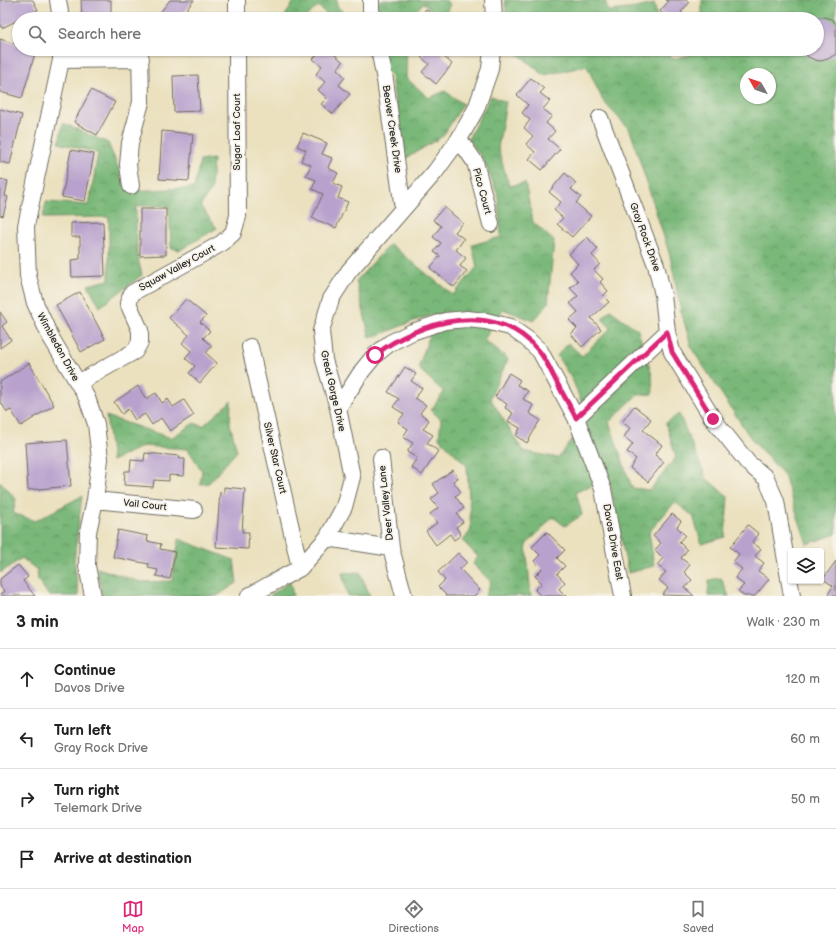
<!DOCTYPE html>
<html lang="en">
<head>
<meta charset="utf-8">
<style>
  body { margin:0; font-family:"Balsamiq Sans",sans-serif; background:#f2f2f2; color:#222 }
  .controls { position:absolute; right:12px; bottom:12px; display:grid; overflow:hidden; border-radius:4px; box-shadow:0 1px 3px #0004 }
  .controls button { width:36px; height:36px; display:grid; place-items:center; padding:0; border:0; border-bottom:1px solid #e0e0e0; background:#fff; color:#222; font:20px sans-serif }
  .compass { position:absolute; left:740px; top:68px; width:36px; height:36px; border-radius:50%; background:#fff; box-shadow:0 1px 3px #0004; rotate:310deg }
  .stop { position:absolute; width:12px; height:12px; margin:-9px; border:3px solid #db2777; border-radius:50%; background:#fff }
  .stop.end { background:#db2777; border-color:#fff; box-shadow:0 1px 4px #0008 }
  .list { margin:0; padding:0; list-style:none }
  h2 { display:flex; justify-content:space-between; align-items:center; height:52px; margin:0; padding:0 16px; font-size:17px }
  h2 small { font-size:13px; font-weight:400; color:#767676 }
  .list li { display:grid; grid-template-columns:26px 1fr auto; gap:12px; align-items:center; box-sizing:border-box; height:60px; padding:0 16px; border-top:1px solid #e0e0e0 }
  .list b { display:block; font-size:15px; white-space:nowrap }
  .list p { margin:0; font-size:13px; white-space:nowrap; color:#767676 }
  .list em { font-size:13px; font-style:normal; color:#767676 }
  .icon { flex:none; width:22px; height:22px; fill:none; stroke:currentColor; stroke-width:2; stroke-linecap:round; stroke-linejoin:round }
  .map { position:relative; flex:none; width:836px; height:596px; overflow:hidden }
  .search { position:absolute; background:#fff; box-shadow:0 1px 3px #0004; left:12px; right:12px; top:12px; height:44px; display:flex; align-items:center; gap:10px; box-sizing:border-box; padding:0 14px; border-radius:22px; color:#767676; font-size:15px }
  .sheet { height:292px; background:#fff }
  nav { display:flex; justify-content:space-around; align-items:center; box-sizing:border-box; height:56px; border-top:1px solid #e0e0e0; background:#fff; font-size:11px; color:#767676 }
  nav a { display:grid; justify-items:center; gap:2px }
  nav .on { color:#db2777 }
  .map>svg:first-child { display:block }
</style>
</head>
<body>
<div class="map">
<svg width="836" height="596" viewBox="0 0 836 596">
  <defs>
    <pattern id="forest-crowns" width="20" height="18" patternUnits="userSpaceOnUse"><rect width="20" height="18" fill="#7ab879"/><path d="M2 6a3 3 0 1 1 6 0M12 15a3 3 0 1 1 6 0" fill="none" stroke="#649663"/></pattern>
  </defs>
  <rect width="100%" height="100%" fill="#f7f3e8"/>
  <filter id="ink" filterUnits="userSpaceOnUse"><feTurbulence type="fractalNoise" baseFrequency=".025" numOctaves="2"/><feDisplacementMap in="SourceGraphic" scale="8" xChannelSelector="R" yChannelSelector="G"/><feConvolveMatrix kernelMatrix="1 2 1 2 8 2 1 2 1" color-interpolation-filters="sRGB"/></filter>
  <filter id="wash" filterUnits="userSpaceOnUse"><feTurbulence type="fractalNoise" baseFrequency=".012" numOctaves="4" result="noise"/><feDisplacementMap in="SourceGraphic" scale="16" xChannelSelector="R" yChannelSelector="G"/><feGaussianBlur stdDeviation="0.9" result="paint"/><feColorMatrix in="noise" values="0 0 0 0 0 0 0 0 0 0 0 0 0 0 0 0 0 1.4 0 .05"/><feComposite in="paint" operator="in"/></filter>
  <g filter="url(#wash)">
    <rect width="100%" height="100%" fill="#ebe1bf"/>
    <!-- forest -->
    <path fill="url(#forest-crowns)" stroke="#527252" fill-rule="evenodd" d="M295 0H337V6L350 19H331L318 6 304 19H283Z
      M380 0H445L450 4 443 19 423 3 409 19H381L378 4Z
      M505 0H605L609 11 636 8 654 4 658 19H506Z
      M702 0H836V534L807 544 784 475 752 440 692 349 681 311 670 256 630 130 603 101 587 66 544 75 512 49H665L672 59 694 54 696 49H817V19H702ZM746 74H770V98H746Z
      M363 49H407L406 78 429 98 445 91 463 104 443 136 405 159 391 76Z
      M491 96 506 102 498 148 509 186 525 183 533 222 554 241 548 303 534 321 503 309 484 340 508 359 490 398 523 451 558 458 588 419 573 381 557 356 568 343 582 356 611 328 602 319 610 310 638 330 652 375 653 394 637 395 609 422 632 488 650 490 676 457 666 423 679 414 706 478 728 497 725 537 702 544 693 516 675 502 649 532 654 566 628 573 609 479 576 492 582 515 565 526 553 517 526 545 531 596H485L491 582 473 564 478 557 463 541 471 530 467 466 439 438 441 420 431 410 444 392 418 368 437 314C414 319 392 331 370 338L356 281 390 244 453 295 477 267 472 245 501 237 498 195 483 159 468 139Z
      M63 123 108 143 128 191 194 188 200 161 213 159 211 190 200 206 217 228 180 250 171 248 169 206H136L137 254 142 275 100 307 88 285 109 280V217L43 218 46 202 89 205 98 153 59 143Z
      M231 401 230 424 237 451 209 483 200 484 202 471 188 449 143 446 112 461 106 416 171 438 194 423 203 426Z
      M0 481 16 499 13 513 35 521 82 496 74 561 79 596H49L38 580 37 570 22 558 0 573Z
      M179 539 234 560 237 583 217 596H102L97 568 141 582 172 581Z
      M360 572 370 596H348L342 573Z
      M721 578 729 596H708L709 580Z
      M290 582 293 596H269Z"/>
    <g id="blocks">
      <!-- building -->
      <path fill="#b8a1cd" d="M0 0H33L38 10 2 28 0 25Z
        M81 0H111V19H82Z
        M170 0H194L179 19H155Z
        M666 0H686L689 3 681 12 689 19H669L660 11 668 2Z
        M426 9 437 19H417Z
        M816 17H824L831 19 836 23V54L828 59 821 61 815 60 808 57 802 49H817V19H812Z
        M0 39 19 45V49L36 50 22 98 0 92Z
        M318 49H338L334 54 343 62 337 69 345 77 339 85 350 94 333 114 321 104 327 98 318 90 325 82 316 74 322 66 313 59 320 51Z
        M428 49H445L441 54 452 64 436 84 422 72 429 64 421 57Z
        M198 75 200 111 174 112 173 76Z
        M531 78 544 89 540 93 550 101 543 109 552 116 546 123 555 131 548 139 560 149 542 170 529 159 535 152 526 144 533 136 524 128 530 120 522 113 528 105 517 95Z
        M91 90 115 102 97 135 74 122Z
        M0 109 22 115 10 164 0 162Z
        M162 131 193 134 189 181 159 179Z
        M303 133 327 143 322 154 332 158 328 168 338 173 333 183 342 187 338 198 348 202 336 228 312 218 323 194 312 189 316 180 306 176 311 165 301 161 306 150 297 146Z
        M71 150 94 154 85 201 62 197Z
        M565 173 576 183 571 189 581 197 576 203 591 216 572 237 557 224 563 218 554 210 561 202 549 192Z
        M0 179 8 181 5 196 8 197 3 216 0 215Z
        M444 207 463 223 455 232 464 239 456 250 466 258 460 266 467 271 454 287 430 268 440 256 434 252 441 243 433 237 441 226 433 220Z
        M140 209H166V255L140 256Z
        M103 222 105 276 72 277 71 260 80 259V237H71V223Z
        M587 237 598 249 592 255 600 264 594 270 603 279 600 282 608 291 603 296 609 302 591 318 601 329 582 347 571 334 577 328 569 320 578 312 570 303 578 296 570 288 578 281 570 272 578 264 569 254Z
        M80 292 105 339 81 352 56 305Z
        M186 299 206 316 200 322 210 331 203 338 212 346 206 353 217 363 200 383 189 373 195 366 185 358 191 351 182 343 189 335 169 318Z
        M0 312 7 322 2 326 11 340 0 348Z
        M29 363 54 405 21 426 11 410 7 412 0 401V382Z
        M405 367 416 374 411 381 422 388 415 398 426 405 420 413 429 420 423 429 433 435 427 443 438 451 422 475 411 467 417 458 407 452 413 443 403 437 408 429 398 422 404 414 393 407 399 399 388 392Z
        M509 373 520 380 517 385 528 391 523 399 533 405 529 413 540 420 527 443 516 436 520 428 508 421 513 413 505 408 507 404 495 397Z
        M138 386 146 399 156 393 162 403 168 399 173 407 184 400 194 415 170 431 161 418 152 425 145 414 135 420 128 409 122 414 114 402Z
        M634 406 651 419 643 430 662 445 655 455 664 462 648 482 630 468 636 459 627 452 633 444 624 437 630 428 622 422Z
        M67 440 71 486 28 490 25 443Z
        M145 453 180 456 179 459H185L184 476 169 475V481L154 480 153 487 124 485 125 471H130L131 460 144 461Z
        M453 470 458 478 453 481 461 492 455 496 464 508 457 514 463 522 456 527 461 535 454 540 450 534 436 545 426 531 437 523 430 514 438 508 431 499 439 493 433 484Z
        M224 487 245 489 242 532H249L248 549 216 547 220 492 224 493Z
        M672 514 681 521 677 527 685 535 679 542 687 550 681 558 690 565 684 572 692 580 685 588 694 596 662 595 668 588 659 580 666 572 657 565 663 558 655 550 661 543 653 536Z
        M748 525 759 534 752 542 761 549 755 556 764 563 758 571 769 579 755 596H744L738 591 744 585 735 578 742 569 733 562 739 554 730 547Z
        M118 530 148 536 147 541 161 544 160 549 175 552 170 579 156 576 158 570 148 568 149 564 113 557Z
        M547 532 565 550 557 558 565 566 557 574 565 582 559 589 566 596H541L535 590 542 583 535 576 542 569 534 561 540 555 532 547Z
        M458 553 467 562 460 569 480 590 474 596H445L446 595 438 587 445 580 438 572Z
        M836 561V596H830L828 594 833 586 823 579Z
        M18 565 28 577 23 581 35 596H2L0 594 4 591 0 586V579Z"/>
    </g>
  </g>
  <g filter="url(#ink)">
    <use href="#blocks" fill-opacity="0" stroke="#6e6b5f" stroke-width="1"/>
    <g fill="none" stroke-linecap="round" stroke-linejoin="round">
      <!-- minor casing -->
      <g stroke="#6e6b5f" stroke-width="18">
        <path id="minor" d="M58 0 61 19
          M237 0V19
          M371 0V10L373 19
          M493 0 494 19
          M61 49V60L26 226 28 276 35 303 50 336 87 398 96 424 100 459 95 500 88 532 87 566 93 596
          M379 49 385 80 403 209
          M61 60 141 59
          M459 139 475 162 491 224
          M131 186 128 165 130 143 141 102 140 49
          M667 332 672 352 713 419 748 463 766 478 776 501 792 596
          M250 347 300 568
          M78 383 135 351 140 342V330L128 303 132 293 222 243 233 233 238 216 237 49
          M338 408 362 371 375 355 390 343 412 332 445 321 467 319 486 321 510 327 527 339 540 351 576 418 603 489 623 596
          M576 418 667 332 663 295 656 265 600 118
          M381 458 391 548 404 596
          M95 500 194 510
          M327 538 391 548
          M249 596 300 568 327 538 344 507 352 477 338 408 324 360 321 331 331 299 349 271 435 172 459 139 476 109 490 69 492 49"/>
      </g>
      <!-- minor -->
      <use href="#minor" stroke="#fff" stroke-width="16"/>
    </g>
  </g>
  <g fill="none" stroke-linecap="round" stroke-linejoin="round" filter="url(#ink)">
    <!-- route -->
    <path stroke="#db2777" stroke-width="5" d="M375 355C420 320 497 299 539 351 545 358 550 369 554 377 561 391 569 404 576 418L667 332 672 352 713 419"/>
  </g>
  <g text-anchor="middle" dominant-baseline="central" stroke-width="3.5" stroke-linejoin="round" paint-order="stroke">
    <!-- street labels -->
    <g font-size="10" fill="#2b2b2b" stroke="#f7f3e8">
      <text transform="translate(392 129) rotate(82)">Beaver Creek Drive</text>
      <text transform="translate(237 132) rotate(-90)">Sugar Loaf Court</text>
      <text transform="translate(482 191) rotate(75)">Pico Court</text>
      <text transform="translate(645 237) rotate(70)">Gray Rock Drive</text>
      <text transform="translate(177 268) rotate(-29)">Squaw Valley Court</text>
      <text transform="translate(58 347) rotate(61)">Wimbledon Drive</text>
      <text transform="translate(333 391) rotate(77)">Great Gorge Drive</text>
      <text transform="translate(275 458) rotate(77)">Silver Star Court</text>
      <text transform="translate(386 503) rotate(-96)">Deer Valley Lane</text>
      <text transform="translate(145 505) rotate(6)">Vail Court</text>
      <text transform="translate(613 542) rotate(80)">Davos Drive East</text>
    </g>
  </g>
</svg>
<div class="controls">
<button><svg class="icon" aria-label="layers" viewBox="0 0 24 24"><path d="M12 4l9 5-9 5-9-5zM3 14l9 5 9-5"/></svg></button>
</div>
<svg class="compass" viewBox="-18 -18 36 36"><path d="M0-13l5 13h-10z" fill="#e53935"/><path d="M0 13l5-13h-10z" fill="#767676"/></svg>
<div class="stop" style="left:375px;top:355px"></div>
<div class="stop end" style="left:713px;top:419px"></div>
<div class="search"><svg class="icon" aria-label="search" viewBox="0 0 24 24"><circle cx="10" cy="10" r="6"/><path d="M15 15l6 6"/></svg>Search here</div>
</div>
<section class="sheet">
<h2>3 min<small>Walk · 230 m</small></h2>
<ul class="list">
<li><svg class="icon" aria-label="ahead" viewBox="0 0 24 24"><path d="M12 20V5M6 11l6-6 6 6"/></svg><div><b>Continue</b><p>Davos Drive</p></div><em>120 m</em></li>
<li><svg class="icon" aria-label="left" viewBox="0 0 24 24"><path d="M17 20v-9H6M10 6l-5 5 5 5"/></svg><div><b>Turn left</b><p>Gray Rock Drive</p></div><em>60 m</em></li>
<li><svg class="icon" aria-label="right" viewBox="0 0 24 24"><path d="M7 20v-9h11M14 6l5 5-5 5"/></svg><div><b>Turn right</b><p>Telemark Drive</p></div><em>50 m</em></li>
<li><svg class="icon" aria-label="arrive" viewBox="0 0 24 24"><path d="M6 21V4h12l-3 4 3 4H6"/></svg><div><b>Arrive at destination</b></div></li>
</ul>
</section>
<nav>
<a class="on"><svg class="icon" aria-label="map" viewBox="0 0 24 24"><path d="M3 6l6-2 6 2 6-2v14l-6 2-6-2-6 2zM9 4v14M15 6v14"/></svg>Map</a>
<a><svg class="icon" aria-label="directions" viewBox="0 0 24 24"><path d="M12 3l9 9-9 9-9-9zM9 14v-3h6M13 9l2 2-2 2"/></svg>Directions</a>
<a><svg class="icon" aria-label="saved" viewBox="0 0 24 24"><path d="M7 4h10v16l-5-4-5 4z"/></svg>Saved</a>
</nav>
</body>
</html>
